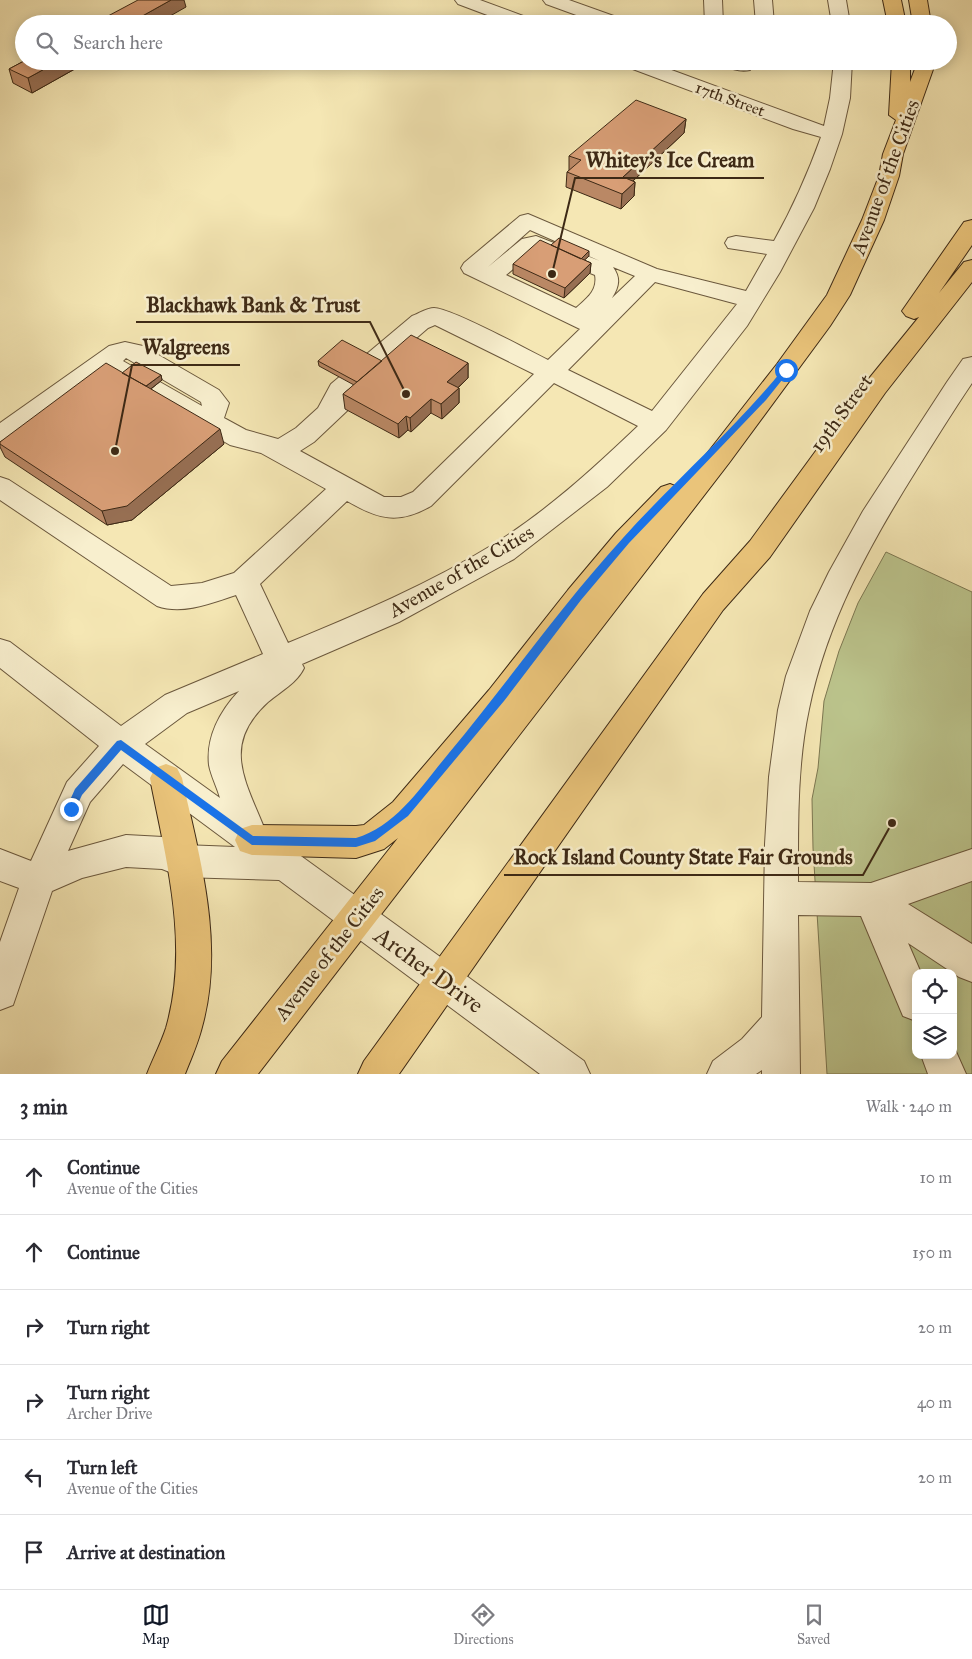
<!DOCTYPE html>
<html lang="en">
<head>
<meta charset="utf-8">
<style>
  body { margin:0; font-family:"IM FELL Great Primer",serif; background:#f7f7f7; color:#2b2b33 }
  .controls { position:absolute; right:15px; bottom:15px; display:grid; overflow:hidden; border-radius:10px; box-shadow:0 2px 12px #0003 }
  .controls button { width:45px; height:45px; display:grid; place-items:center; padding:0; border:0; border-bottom:1px solid #e1e1e2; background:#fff; color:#2b2b33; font:25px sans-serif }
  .stop { position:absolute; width:15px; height:15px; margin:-11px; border:4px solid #1a73e8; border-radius:50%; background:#fff }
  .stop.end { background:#1a73e8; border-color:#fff; box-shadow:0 1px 5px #0008 }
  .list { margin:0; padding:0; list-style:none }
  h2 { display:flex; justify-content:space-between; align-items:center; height:65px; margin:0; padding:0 20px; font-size:21px }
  h2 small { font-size:16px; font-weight:400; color:#7c7c81 }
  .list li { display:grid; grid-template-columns:32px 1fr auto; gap:15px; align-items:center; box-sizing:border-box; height:75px; padding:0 20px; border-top:1px solid #e1e1e2 }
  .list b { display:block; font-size:19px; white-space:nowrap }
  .list p { margin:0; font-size:16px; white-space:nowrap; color:#7c7c81 }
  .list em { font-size:16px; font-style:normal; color:#7c7c81 }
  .icon { flex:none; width:28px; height:28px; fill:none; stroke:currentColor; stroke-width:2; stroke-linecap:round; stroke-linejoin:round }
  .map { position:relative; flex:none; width:972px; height:1074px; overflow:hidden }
  .search { position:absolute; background:#fff; box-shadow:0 2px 12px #0003; left:15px; right:15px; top:15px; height:55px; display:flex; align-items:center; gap:12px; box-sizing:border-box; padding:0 18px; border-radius:28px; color:#7c7c81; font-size:19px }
  .sheet { height:515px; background:#fff }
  nav { display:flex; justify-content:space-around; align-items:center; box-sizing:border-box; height:70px; border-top:1px solid #e1e1e2; background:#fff; font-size:14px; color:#7c7c81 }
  nav a { display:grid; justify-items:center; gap:2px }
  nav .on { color:#111827 }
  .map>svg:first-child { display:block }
</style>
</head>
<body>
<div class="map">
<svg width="972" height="1074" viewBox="0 0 972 1074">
  <rect width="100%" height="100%" fill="#f5e7b4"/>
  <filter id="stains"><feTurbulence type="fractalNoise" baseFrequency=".004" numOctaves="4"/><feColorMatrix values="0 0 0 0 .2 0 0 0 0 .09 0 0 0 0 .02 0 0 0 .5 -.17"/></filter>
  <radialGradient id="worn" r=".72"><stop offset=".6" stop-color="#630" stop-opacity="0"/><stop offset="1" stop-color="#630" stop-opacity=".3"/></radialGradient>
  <!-- green -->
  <path fill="#bcc58d" stroke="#7c7751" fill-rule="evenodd" d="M886 552 972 592V1074H827L813 848 812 799 818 768 824 701 839 651 858 603ZM916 973H953V1055H916Z"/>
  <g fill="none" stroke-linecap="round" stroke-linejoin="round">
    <!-- minor casing -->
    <g stroke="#6b583d" stroke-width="2">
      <path id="minor" d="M455 0H480L534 20 537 24H511L458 4Z
        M543 0H569L625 20 628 24H601L546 4Z
        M704 0H722L723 24H705Z
        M754 0H772L774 24H756Z
        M828 0H846L850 24H832Z
        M657 16 690 20 693 24H650L648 21 651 17Z
        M620 61H647L824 126 830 98 834 61H852L850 98 842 134 830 169 814 208 780 272 747 326 666 430 607 487 514 559 399 622 302 664 304 668C297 683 281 691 268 702 221 745 245 780 265 830L584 1061 590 1074H540L279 880 182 877 162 869 126 867 82 878 52 891 13 1005 0 1010V942L19 888 0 881V849L31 861 67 782 99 746 0 668V639L10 642 121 726 165 695 263 654 236 595C212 603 183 615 157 606L0 500V477L9 480 171 586 202 583 234 573 326 489 261 453 230 445 112 376 100 377 9 443 0 445V423L109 346 125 342 143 346 219 390 229 403 224 418 246 430 278 439 296 428 318 408 331 384 412 316C418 314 427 308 434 308 451 308 528 350 548 360L580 329 464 273 461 268 464 263 520 216 528 214 657 269 746 291 767 254 728 248 725 243 728 238 736 236 774 241C793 207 808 173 821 137L793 129 622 65ZM530 230 600 261 536 236 522 239 488 267ZM535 251 595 275C598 291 586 299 576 308L506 275ZM613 267 635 276 612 298C619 287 621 278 613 267ZM655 282 737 304 652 411 568 370ZM435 325 534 374 413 492 401 497H384L300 451 314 442 350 408 354 402 349 396 428 328ZM126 358 201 402 202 406 123 361ZM554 383 638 426C594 468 547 511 494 544 429 584 358 614 288 643L260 584 347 501C378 519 398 525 431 506ZM239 691C220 711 206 737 209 765 211 776 217 787 220 798L145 744 187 713ZM123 764 235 847 183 845 163 837 126 835 68 851 90 802Z
        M721 61H755L750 70C740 72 727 69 721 61Z
        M972 357V383C953 411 935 440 917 469 870 544 827 621 809 709 797 765 798 825 798 882L871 883 972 849V881L908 904 972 944V982L959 977 908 943 921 973H916V1021L903 1016 861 916 798 915 800 1074H762V1070L756 1074H707L713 1061 742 1039 762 1017 765 844 769 777 778 710 786 676 810 611 829 572 863 511 947 382 963 359Z
        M953 1045 966 1074H928L921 1055H953Z"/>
    </g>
    <!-- major casing -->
    <g stroke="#3d2915" stroke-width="2">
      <path id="major" d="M883 0H901L906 24H888Z
        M909 0H927L931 24H913Z
        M892 61H910V82L918 61H936L903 154 899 176 884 220 850 295 830 326 729 463 258 1074H216L222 1061 398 838 384 849 356 858 252 855 240 851 235 840 240 829 252 825 356 826 364 825 393 802 489 690 568 590 616 533 661 487 670 484 680 488 777 364 827 295 862 220 879 176 883 154 896 120 889 115Z
        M972 220V245L939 293 964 262 972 260V282L885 393 770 557 723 610 399 1074H358L364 1061 703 594 750 541 867 381 919 317 914 319 906 316 902 311 964 222Z
        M166 764 177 768 182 778C200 860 225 944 202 1027 198 1043 191 1059 185 1074H147C153 1059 161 1043 166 1028 190 945 166 860 150 778L155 768Z"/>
    </g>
    <!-- minor -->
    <use href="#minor" fill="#f8efce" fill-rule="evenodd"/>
    <!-- major -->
    <use href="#major" fill="#eac47a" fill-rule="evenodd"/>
  </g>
  <!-- wall -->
  <path fill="#ba8865" stroke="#3d2915" d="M24 61H89L32 93 13 83 9 69Z
    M686 119 684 133 633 181 635 182 634 196 621 209 566 187 567 172 569 171V156Z
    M551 245 589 256 584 260 591 263 590 273 564 298 513 274V264Z
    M318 361H382L468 363V378L458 388H459V403L442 419 431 413 411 432 408 430 399 438 345 409 343 394 354 385 319 366Z
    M122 373 161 375 162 380 151 389 224 444 132 520 107 525 5 457 0 447V442Z"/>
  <!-- shaded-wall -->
  <path fill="#976f53" stroke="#3d2915" d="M171 0H184L186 7 156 24H128Z
    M59 61H89L32 93 28 78Z
    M686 119 684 133 621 192 623 177Z
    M635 182 634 196 621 209 622 194Z
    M589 251V256L577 267 578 262Z
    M591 263 590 273 564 298 565 288Z
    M468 363V378L448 397 447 382Z
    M161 375 162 380 143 395 141 390Z
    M459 388V403L442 419 441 404Z
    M431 399V413L411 432 410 418Z
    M406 416 408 430 399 438 398 424Z
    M220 429 224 444 132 520 107 525 102 511Z"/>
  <!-- building -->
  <path fill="#d89e76" stroke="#3d2915" d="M138 0H171L128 24H93Z
    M24 61H59L28 78 9 69Z
    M636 100 686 119 623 177 635 182 622 194 567 172 581 160 569 156Z
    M559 238 589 251 581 259 551 245Z
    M540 240 591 263 565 288 513 264Z
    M411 335 468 363 447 382 459 388 441 404 431 399 410 418 406 416 398 424 343 394Z
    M342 340 382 361 357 382 318 361Z
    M136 362 161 375 146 386 122 373Z
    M106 363 220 429 127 506 102 511 0 444V442Z"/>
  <!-- route -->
  <path fill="#1a73e8" d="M784 368 790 370 766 400 629 543 581 600 504 701 408 816 375 841 356 847 252 845 121 750 82 795 74 812H67L66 809 75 789 117 741 121 740 253 836 356 838C397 826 423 784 449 753 508 682 561 606 623 538 675 480 735 429 784 368Z"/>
  <g text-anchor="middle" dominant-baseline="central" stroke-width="5" stroke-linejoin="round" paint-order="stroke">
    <!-- far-street labels -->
    <g font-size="16" fill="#3d2915" stroke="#f8efce">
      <text transform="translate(730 99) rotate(20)">17th Street</text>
    </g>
    <!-- street labels -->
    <g font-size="20" fill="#3d2915" stroke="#f8efce">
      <text transform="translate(885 177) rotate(-70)">Avenue of the Cities</text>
      <text transform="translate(841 413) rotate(-54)">19th Street</text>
      <text transform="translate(461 571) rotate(-30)">Avenue of the Cities</text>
      <text transform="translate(329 953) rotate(-52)">Avenue of the Cities</text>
    </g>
    <!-- near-street labels -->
    <g font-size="24" fill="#3d2915" stroke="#f8efce">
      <text transform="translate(429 970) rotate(36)">Archer Drive</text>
    </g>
  </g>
  <!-- callouts -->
  <path fill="none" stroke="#3d2915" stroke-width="2" d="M552 274L575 178H764M406 394L370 322H136M115 451L132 365H240M892 823L863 875H504"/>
  <g fill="#3d2915" stroke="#f8efce" stroke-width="2">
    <circle cx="552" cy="274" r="5"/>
    <circle cx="406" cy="394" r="5"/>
    <circle cx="115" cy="451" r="5"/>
    <circle cx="892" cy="823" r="5"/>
  </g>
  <g font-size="21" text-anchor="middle" font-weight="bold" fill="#3d2915" stroke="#f8efce" stroke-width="5" stroke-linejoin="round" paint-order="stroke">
    <text x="670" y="167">Whitey's Ice Cream</text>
    <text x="253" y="312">Blackhawk Bank &amp; Trust</text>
    <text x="186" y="354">Walgreens</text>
    <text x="683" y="864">Rock Island County State Fair Grounds</text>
  </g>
  <rect width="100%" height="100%" filter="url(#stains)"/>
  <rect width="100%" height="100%" fill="url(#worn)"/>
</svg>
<div class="controls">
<button><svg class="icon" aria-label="locate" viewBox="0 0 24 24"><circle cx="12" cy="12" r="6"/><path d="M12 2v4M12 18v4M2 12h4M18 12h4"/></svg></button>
<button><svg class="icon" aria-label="layers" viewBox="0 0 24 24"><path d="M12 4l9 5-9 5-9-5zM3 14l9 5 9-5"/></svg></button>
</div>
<div class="stop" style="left:786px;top:370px"></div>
<div class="stop end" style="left:71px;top:809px"></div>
<div class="search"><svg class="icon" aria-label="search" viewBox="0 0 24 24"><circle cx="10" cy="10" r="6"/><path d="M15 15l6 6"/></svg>Search here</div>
</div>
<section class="sheet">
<h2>3 min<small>Walk · 240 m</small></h2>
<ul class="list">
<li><svg class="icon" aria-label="ahead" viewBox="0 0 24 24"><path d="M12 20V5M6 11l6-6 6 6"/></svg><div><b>Continue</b><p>Avenue of the Cities</p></div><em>10 m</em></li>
<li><svg class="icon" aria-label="ahead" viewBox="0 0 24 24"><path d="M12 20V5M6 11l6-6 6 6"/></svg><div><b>Continue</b></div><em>150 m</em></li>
<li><svg class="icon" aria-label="right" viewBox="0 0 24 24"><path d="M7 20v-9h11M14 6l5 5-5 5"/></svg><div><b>Turn right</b></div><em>20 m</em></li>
<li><svg class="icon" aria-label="right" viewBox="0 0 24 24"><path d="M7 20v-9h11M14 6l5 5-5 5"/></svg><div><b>Turn right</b><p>Archer Drive</p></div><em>40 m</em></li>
<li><svg class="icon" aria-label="left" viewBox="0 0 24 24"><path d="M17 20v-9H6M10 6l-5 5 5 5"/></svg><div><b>Turn left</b><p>Avenue of the Cities</p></div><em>20 m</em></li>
<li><svg class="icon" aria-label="arrive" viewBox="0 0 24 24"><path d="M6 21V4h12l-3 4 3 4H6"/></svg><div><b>Arrive at destination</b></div></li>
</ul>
</section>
<nav>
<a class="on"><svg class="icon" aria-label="map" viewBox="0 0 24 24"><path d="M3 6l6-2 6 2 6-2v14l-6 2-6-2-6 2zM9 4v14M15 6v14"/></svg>Map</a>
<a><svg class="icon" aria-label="directions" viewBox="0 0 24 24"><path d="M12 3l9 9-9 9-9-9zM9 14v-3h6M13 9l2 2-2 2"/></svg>Directions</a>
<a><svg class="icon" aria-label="saved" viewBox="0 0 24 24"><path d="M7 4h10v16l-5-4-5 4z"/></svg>Saved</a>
</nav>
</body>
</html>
